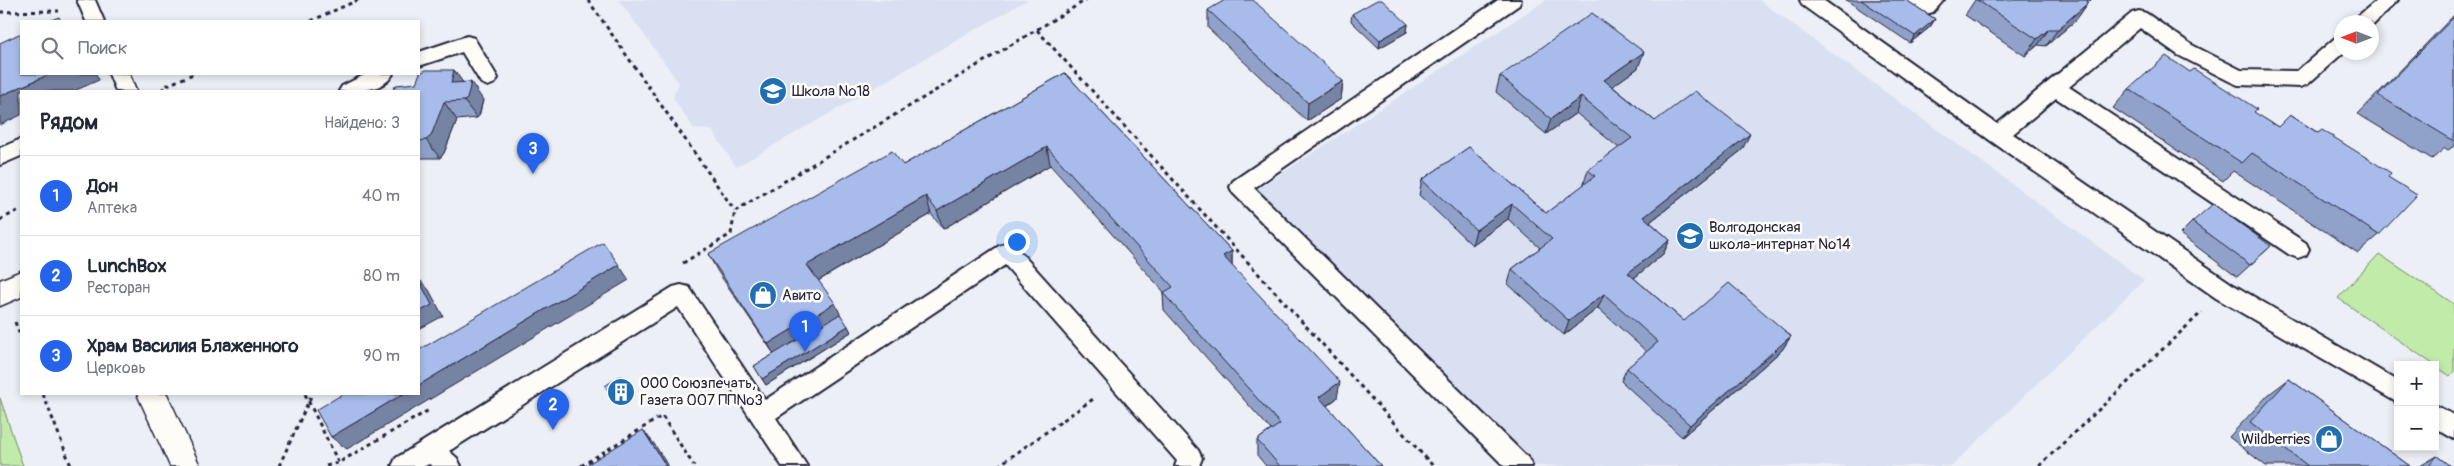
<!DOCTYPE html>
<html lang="ru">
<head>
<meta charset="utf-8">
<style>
  body { margin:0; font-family:Pangolin,sans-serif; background:#f2f2f3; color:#1f2937 }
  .controls { position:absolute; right:15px; bottom:15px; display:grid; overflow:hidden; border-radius:0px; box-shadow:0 2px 8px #0003 }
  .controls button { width:45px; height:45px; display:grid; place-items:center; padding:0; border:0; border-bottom:1px solid #e0e1e3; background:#fff; color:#1f2937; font:25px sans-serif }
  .compass { position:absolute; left:2334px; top:15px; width:45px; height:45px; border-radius:50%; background:#fff; box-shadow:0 2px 8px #0003; rotate:270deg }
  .you { position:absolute; left:1016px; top:241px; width:18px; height:18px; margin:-12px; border:4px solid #fff; border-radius:50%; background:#1a73e8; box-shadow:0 0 0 8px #1a73e833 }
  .badge { display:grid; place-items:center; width:32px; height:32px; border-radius:50%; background:#2563eb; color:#fff; font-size:16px; font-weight:700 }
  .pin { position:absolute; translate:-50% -41px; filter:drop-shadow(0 1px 2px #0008) }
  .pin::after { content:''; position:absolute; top:26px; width:18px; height:15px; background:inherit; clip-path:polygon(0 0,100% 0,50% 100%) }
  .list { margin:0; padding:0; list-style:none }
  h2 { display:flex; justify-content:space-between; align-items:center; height:65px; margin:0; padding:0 20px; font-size:21px }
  h2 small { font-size:16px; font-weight:400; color:#747a83 }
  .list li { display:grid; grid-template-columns:32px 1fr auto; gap:15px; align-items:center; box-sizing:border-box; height:80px; padding:0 20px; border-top:1px solid #e0e1e3 }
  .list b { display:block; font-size:19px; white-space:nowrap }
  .list p { margin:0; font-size:16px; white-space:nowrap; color:#747a83 }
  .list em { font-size:16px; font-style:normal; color:#747a83 }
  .icon { flex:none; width:28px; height:28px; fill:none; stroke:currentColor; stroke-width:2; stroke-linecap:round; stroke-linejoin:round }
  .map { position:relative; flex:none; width:2454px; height:466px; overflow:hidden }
  .search { position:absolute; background:#fff; box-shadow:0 2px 8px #0003; left:20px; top:20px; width:400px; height:55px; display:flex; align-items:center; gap:12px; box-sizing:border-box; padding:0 18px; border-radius:0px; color:#747a83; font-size:19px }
  .panel { position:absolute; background:#fff; box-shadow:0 2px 8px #0003; left:20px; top:90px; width:400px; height:305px; border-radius:0px }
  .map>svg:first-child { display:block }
</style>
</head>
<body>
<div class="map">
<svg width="2454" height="466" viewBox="0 0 2454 466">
  <rect width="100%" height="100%" fill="#eceff5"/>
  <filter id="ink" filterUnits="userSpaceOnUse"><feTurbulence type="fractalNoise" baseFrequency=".02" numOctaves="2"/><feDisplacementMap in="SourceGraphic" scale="10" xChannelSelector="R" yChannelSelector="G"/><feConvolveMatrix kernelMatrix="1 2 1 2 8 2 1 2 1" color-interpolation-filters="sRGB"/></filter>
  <g filter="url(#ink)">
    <!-- built -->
    <path fill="#d8e0f2" d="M619 0H1027L736 167 712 130 694 129 673 98 679 83Z
      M1546 0H1759L2144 280 1952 466H1522L1252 193Z"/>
    <!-- green -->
    <path fill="#c1eba8" stroke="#728672" d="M2379 254 2454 304V371L2450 376 2338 298Z
      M0 398 23 466H0Z"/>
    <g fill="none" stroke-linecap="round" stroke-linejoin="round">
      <!-- service casing -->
      <g stroke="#22223b" stroke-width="4">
        <path id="service" d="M77 0H95L104 21H86Z
          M1498 0H1521L1519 5 1254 188 1528 458 1532 466H1504L1233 193 1230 187 1233 181Z
          M1800 0H1823L1997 124 2132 13 2139 11 2146 13 2192 45 2241 70 2297 71 2335 38 2342 36V52H2344L2308 84 2301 87 2238 85 2231 82 2178 55 2140 28 2069 87 2306 243 2309 249 2306 255 2298 258 2290 255 2056 98 2013 134 2232 284 2398 381V403L2216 298 1991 141 1802 5Z
          M1907 0H1944L1933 12 1926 14 1909 5Z
          M2377 0H2398L2372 26V22H2355L2357 17Z
          M467 36 474 38 498 78 495 83 488 86 481 83 462 52 419 66V52Z
          M109 74H129L136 91H116Z
          M366 74H393C383 92 357 91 339 91L342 86Z
          M21 139V156L0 165V148Z
          M1007 243 1015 246 1198 450 1202 458 1199 466H1175L1177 461 1005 265 776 418 807 466H782L678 307 449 451 457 458 461 466H432L429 464 425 466H392L396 458 673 287 681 285 689 287 765 400 999 246Z
          M2435 405 2454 415V439L2435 428Z"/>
      </g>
      <!-- tertiary casing -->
      <g stroke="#22223b" stroke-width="3">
        <path id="tertiary" d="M21 271V297L0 306V280Z
          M137 394H167L200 466H170Z"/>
      </g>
      <!-- path -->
      <path stroke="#22223b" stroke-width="3" stroke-dasharray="4 4" stroke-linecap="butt" d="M588 0 735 211
        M0 12 59 11
        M311 21 358 0
        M1037 30 1433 466
        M164 91 163 87 193 74
        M0 220 21 209
        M683 263 731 234 735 211 1086 0
        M15 322 21 338
        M43 394 71 466
        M305 394 340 466
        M279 466 312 394
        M326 466 338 463 429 410
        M581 466 662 416 694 466
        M998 466 1096 397
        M2039 466 2202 312"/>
      <!-- service -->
      <use href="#service" fill="#fdfcf7" fill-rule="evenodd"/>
      <!-- tertiary -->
      <use href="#tertiary" fill="#fdfcf7" fill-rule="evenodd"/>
    </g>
    <!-- wall -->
    <path fill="#90a2ca" stroke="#22223b" d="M1846 0H1906L1935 19 1930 27 1910 43Z
      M1975 0H2091L2088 3 2076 20 2046 46 2038 45 2025 56 1965 15Z
      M1208 10 1343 81 1341 99 1307 121 1208 28Z
      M1352 14 1408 24 1407 32 1379 48 1351 21Z
      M2454 15V146L2448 150 2445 148 2432 159 2358 114Z
      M1638 68 1612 86 1655 121 1742 150 1650 222 1670 240 1663 254 1634 278 1684 321 1791 336 1782 350 1682 437 1621 381 1627 368 1647 352 1598 308 1564 335 1508 284 1512 269 1540 248 1508 219 1472 245 1419 195 1422 180 1469 147 1546 213 1583 186 1588 170 1619 148 1576 113 1546 134 1496 92 1500 76Z
      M454 70 463 83 483 100 479 116 477 118 457 120 444 153 440 158H419V91L416 83Z
      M1065 73 1232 251V266L1337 398 1327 406 1381 466H1266L1257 455V440L1271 430 1164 310 1163 293 1164 292 1050 165 943 229 931 214 818 281 851 332 766 385 754 366 774 354 718 272 708 254 903 165Z
      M2129 89 2254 113 2278 127 2290 115 2388 177 2379 235 2358 253 2233 171 2223 181 2113 108Z
      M2192 222 2271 246 2237 277 2180 234Z
      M2289 379 2410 466H2266L2229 437 2268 395Z
      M2437 456 2450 466H2420Z"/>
    <!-- shaded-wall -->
    <path fill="#7684a4" stroke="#22223b" d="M2088 3 2076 20 2046 46 2058 29Z
      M1935 19 1930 27 1910 43 1915 36Z
      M1408 24 1407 32 1379 48 1380 40Z
      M2049 29 2038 45 2025 56 2037 39Z
      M1644 52 1638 68 1599 96 1604 80Z
      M454 70 467 88 451 83Z
      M50 74H96L99 80 74 91H21V115L0 125V96Z
      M1343 81 1341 99 1307 121 1308 103Z
      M471 82 483 100 479 116 477 118 464 101Z
      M1581 97 1576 113 1546 134 1551 119Z
      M444 102 457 120 444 153 440 158 426 140Z
      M1750 134 1742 150 1637 232 1644 217Z
      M1047 147 1050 165 943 229 937 211Z
      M926 196 931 214 816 282 807 265Z
      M1512 204 1508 219 1472 245 1476 230Z
      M1670 240 1663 254 1622 288 1628 273Z
      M1232 251V268L1223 256Z
      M619 265 629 280 347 449 331 437 403 394H419V385Z
      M419 279 429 290 443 316 419 329Z
      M1604 294 1598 308 1564 335 1569 321Z
      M835 303 843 320 777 360 768 344Z
      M848 326 851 332 766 385 762 379Z
      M1791 336 1782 350 1682 437 1690 425Z
      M1340 382 1337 398 1317 413 1319 397Z
      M627 386 632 392 617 402 612 396Z
      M643 430 655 445 668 466H666Z"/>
    <!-- building -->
    <path fill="#a8bceb" stroke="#22223b" d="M1225 0H1253L1343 81 1308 103 1208 10Z
      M1377 0H1382L1408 24 1380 40 1352 14Z
      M1861 0H1906L1935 19 1915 36Z
      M1977 0H2087L2088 3 2058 29H2049L2037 39Z
      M1592 13 1644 52 1604 80 1655 121 1695 91 1750 134 1644 217 1670 240 1628 273 1684 321 1729 283 1791 336 1690 425 1627 368 1658 342 1604 294 1569 321 1512 269 1552 239 1512 204 1476 230 1422 180 1469 147 1546 213 1595 176 1588 170 1632 138 1581 97 1551 119 1500 76Z
      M59 17 61 21H49Z
      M2454 17V141L2378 95Z
      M21 33V74H50L0 96V43Z
      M2166 56 2190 72 2194 69 2257 109 2254 112 2278 127 2290 115 2318 133 2322 130 2391 173 2388 177 2417 195 2379 235 2252 153 2242 163 2129 89Z
      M426 70H454L451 83 471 82 467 99 464 101 444 102 431 136 426 140 419 141V91H392L396 85 416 83 420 73Z
      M1065 73 1232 251 1223 256 1340 382 1319 397 1381 466H1280L1257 440 1280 424 1163 293 1173 287 1047 147 937 211 926 196 807 265 835 303 768 344 708 254 892 151 903 165Z
      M2213 204 2271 246 2250 265 2192 222Z
      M603 242 619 265 419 385V350Z
      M419 280 432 305 419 312Z
      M840 314 848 326 762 379 754 366Z
      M620 376 627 386 612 396 605 386Z
      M2289 379 2410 466H2308L2250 422Z
      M343 394H403L331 437 316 410Z
      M643 430 666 466H585Z
      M2437 456 2450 466H2429Z"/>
  </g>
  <!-- icons -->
  <defs>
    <g id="school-disc" transform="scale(1.4375)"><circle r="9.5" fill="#1f6fb2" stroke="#fdfcf7"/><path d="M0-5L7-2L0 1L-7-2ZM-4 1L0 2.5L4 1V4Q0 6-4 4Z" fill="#fff"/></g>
    <g id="shop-disc" transform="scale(1.4375)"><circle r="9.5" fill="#1f6fb2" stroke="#fdfcf7"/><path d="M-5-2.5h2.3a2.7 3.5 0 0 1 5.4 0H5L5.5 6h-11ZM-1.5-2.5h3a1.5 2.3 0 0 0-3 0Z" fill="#fff"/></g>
    <g id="building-disc" transform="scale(1.4375)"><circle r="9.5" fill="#1f6fb2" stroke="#fdfcf7"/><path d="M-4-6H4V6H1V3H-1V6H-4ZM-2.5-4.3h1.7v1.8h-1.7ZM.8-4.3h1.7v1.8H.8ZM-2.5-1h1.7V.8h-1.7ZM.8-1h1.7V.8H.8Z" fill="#fff"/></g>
  </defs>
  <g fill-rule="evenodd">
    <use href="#school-disc" x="773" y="91"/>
    <use href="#school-disc" x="1690" y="236"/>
    <use href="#shop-disc" x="763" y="295"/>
    <use href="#building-disc" x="621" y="392"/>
    <use href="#shop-disc" x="2329" y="439"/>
  </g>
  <g text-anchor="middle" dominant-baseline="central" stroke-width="5" stroke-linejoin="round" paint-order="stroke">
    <!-- poi labels -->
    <g font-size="15" fill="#22223b" stroke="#fdfcf7" text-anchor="start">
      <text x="792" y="91">Школа №18</text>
      <text x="1709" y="227">Волгодонская<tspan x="1709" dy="17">школа-интернат №14</tspan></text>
      <text x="782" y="295">Авито</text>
      <text x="640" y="383">ООО Союзпечать,<tspan x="640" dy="17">Газета 007 ПП№3</tspan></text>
      <text x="2310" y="439" text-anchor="end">Wildberries</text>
    </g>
  </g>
</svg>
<div class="controls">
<button>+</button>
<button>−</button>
</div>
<svg class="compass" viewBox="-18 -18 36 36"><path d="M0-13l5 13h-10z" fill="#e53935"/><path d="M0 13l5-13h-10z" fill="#747a83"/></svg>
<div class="you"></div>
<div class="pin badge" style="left:805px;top:352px">1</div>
<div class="pin badge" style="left:553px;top:430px">2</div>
<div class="pin badge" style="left:533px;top:174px">3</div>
<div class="search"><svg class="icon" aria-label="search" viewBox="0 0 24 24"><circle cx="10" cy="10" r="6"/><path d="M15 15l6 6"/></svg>Поиск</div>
<section class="panel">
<h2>Рядом<small>Найдено: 3</small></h2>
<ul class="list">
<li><span class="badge">1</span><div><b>Дон</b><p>Аптека</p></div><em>40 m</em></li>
<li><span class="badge">2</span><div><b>LunchBox</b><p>Ресторан</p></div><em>80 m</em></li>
<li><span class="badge">3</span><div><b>Храм Василия Блаженного</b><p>Церковь</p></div><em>90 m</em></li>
</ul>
</section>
</div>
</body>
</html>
